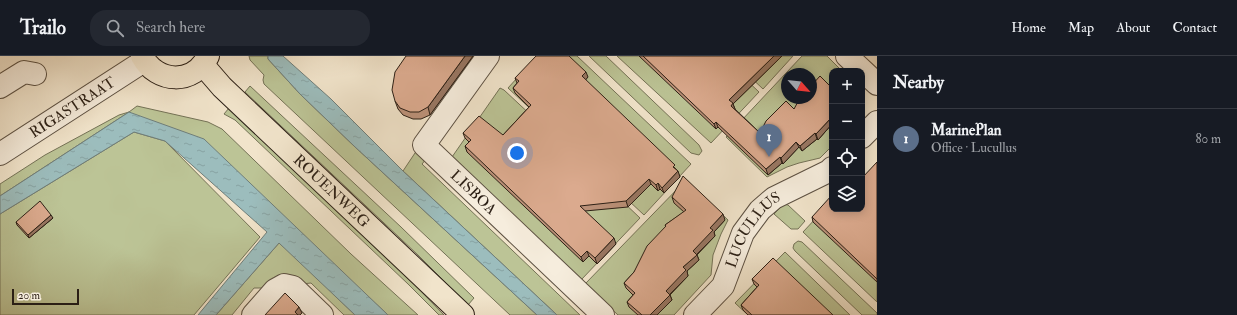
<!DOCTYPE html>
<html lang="en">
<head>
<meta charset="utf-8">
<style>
  body { margin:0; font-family:"IM FELL Double Pica",serif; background:#242831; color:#f1f3f6 }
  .controls { position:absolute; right:12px; top:12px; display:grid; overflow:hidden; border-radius:8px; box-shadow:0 2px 10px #0003 }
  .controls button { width:36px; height:36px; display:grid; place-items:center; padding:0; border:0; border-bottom:1px solid #363941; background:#171b24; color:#f1f3f6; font:20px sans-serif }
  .compass { position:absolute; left:781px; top:12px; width:36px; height:36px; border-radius:50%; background:#171b24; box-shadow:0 2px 10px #0003; rotate:117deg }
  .scale { position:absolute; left:12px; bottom:10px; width:67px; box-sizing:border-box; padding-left:4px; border:2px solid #2b1f15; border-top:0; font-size:11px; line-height:14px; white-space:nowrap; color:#2b1f15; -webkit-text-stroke:3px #f6eddd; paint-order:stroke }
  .you { position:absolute; left:517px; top:97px; width:14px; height:14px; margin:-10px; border:3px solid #fff; border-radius:50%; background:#1a73e8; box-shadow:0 0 0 6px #1a73e833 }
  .badge { display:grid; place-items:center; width:26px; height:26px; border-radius:50%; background:#c59692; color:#fff; font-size:13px; font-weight:700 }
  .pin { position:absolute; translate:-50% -33px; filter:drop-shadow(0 1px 2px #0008) }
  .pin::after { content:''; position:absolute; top:21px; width:14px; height:12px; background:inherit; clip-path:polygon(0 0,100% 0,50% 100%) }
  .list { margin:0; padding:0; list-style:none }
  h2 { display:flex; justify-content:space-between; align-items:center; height:52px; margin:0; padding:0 16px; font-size:17px }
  h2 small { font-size:13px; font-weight:400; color:#9ea1a6 }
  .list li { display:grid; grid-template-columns:26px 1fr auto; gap:12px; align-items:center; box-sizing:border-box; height:60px; padding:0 16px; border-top:1px solid #363941 }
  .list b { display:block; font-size:15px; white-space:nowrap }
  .list p { margin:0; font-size:13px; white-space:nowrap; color:#9ea1a6 }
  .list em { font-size:13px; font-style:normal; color:#9ea1a6 }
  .icon { flex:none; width:22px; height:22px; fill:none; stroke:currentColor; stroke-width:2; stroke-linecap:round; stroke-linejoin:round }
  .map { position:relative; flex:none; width:877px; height:259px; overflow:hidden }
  header { display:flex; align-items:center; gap:24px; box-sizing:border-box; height:56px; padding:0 20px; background:#171b24; border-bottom:1px solid #363941 }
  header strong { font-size:19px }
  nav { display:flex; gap:22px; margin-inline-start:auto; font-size:14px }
  .search { width:280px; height:36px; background:#242831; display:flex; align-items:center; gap:10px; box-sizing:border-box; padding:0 14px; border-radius:16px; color:#9ea1a6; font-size:15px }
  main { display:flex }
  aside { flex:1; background:#171b24 }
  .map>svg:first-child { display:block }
</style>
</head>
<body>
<header>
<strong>Trailo</strong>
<div class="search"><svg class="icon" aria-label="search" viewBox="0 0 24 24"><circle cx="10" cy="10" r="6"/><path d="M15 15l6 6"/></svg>Search here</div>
<nav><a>Home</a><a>Map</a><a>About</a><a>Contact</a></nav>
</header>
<main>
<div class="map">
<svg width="877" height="259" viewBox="0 0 877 259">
  <defs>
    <pattern id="water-ripples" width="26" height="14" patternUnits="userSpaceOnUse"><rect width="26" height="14" fill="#9cbdbd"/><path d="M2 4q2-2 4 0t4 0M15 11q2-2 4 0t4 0" fill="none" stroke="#87a2a2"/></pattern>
  </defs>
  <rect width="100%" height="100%" fill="#f1e4cb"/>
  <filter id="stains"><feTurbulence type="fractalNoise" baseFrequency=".005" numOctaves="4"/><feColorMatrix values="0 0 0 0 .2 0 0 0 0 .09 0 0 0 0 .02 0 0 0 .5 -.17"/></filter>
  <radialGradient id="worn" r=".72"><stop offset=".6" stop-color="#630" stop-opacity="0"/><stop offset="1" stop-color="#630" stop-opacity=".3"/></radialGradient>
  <!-- green -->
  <path fill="#bcc496" stroke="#747256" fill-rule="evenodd" d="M249 0H268V3L300 38 354 90 537 259H510L264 28 263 24 264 19 250 4Z
    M537 0H577L691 108 644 159 566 86 563 89 640 162 581 224 452 101 500 32 504 34 549 76 552 73 508 32Z
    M589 0H606L699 89 702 95 699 99 691 97Z
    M617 0H721L759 36 711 87Z
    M728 0H793L763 33Z
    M802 0H827L842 15H832V90L820 102 799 107 787 111 767 121 726 81ZM787 18H811V42H787Z
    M250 30 401 171 474 242 468 249 418 199 245 36Z
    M137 50 208 66 222 73 351 198 418 259H388L363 236 129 56 0 140V128L45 99 119 59 129 56Z
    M229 52 414 228 444 259H439L408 228 235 64 224 58Z
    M134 76 165 85 260 181 194 259H0V158Z
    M417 94 427 102 422 108 580 259H557L403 115Z
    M686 124 728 164 721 178 713 199 711 219 674 259H618L585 228Z
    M832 145V153H862L877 149V246L803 176Z
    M784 148 788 149 805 165 798 173H791L774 158Z
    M798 185 802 186 877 257V259H862L795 195 793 192 794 188Z
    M279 187 290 196 355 259H344L311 227 265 232H254L232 259H216Z
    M785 196 850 259H748L735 247Z"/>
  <!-- water -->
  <path fill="url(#water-ripples)" stroke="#6f7e7a" d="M268 0H283L331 43 403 115 557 259H537L354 90 300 38 268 3Z
    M129 56 204 83 388 259H355L279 187 216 259H198L267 176 165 85 134 76 0 158V140Z"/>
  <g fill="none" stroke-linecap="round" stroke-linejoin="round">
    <!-- minor casing -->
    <g stroke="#5c5042" stroke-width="24">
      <g id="minor">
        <path id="s1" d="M488 0 424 89 603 259"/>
        <path d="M847 0 877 28"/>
        <path d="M0 31 24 16 35 18"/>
        <path d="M862 81 877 66"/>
        <path id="s2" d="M0 98 144 5"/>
        <path d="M253 259 275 234 284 229 293 231 322 259"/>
        <path id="s3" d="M695 259 723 230 743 177 760 154 774 142 829 115 832 112"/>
      </g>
    </g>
    <!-- major casing -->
    <g stroke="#2b1f15" stroke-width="24">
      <g id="major">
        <path d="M142 0C157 28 194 29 208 0"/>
        <path id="s4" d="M203 9 222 31 463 259"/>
      </g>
    </g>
    <!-- minor -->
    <use href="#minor" stroke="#f6eddd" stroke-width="22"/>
    <!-- major -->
    <use href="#major" stroke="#f1e4cb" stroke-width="22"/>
  </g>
  <!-- wall -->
  <path fill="#bc927a" stroke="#2b1f15" d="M473 0 430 59 421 63H413L403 59 398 53 395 45Z
    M639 0H782L733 48 735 53 760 77 794 53 832 32V68L818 84 817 83 802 95 799 91 783 108 782 107 768 119 718 71 716 73Z
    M588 21 585 24 677 114 680 121 664 137 660 133 658 135 651 128 628 151 585 155 616 188 597 208 589 200 583 206 467 96 465 90 469 86 465 82 463 77 503 79 529 51 515 37 513 32 517 27 515 22Z
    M877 106V226L813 166 812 161 832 153H862Z
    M672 141 725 164 714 176 715 180 697 199 699 204 687 215 688 220 670 239 672 244 657 259H638L629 251 627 246 633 239 626 232 624 227 634 216 666 171 665 169 684 156 674 147Z
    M53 162 29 182 17 169 16 166Z
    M752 223 833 259H748L743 254 741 249 757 231 754 228Z"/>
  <!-- shaded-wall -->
  <path fill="#997763" stroke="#2b1f15" d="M465 0H473L430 59 428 51Z
    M774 0H782L733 48 735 53 733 55 729 44Z
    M586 16 588 21 584 26 582 20Z
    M831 62 832 66V68L818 84 816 78Z
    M716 66 718 71 716 73 714 68Z
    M815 77 817 83 802 95 800 90Z
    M796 86 799 91 783 108 781 102Z
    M780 101 782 107 768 119 766 113Z
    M678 115 680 121 664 137 662 132Z
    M649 123 651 128 628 151 626 145Z
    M658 127 660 133 658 135 656 129Z
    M723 158 725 164 714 176 715 180 695 200 693 195 710 172Z
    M51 159 53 162 29 182 28 179Z
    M614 182 616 188 597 208 595 202Z
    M587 195 589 200 583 206 581 201Z
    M697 199 699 204 687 215 688 220 668 240 666 235 683 211Z
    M670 239 672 244 657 259H650Z
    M299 251 302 257 300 259H296L295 256Z"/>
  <!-- building -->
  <path fill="#dbaa8e" stroke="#2b1f15" d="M406 0H465L428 51 419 56H410L400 52 395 45 392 34 395 16Z
    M536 0H569L586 16 582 20 675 109 673 111 678 115 662 132 658 127 656 129 649 123 626 145 580 150 614 182 595 202 587 195 581 201 465 90 471 84 463 77 479 60 503 79 531 49 513 32 519 25 515 22Z
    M643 0H774L729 44 733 47 731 50 760 77 766 65 786 45 794 53 800 42H811V30L820 20 832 32V63L831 62 816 78 815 77 800 90 796 86 781 102 780 101 766 113 716 66 714 68Z
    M877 106V223L812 161 832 139V153H862V122Z
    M683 120 723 158 710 172 713 174 693 195 697 199 683 211 686 214 666 235 670 239 650 259H642L627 246 635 237 624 227 634 216 647 190 666 170 665 169 686 154 672 141Z
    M40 145 51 159 28 179 16 166Z
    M773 202 833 259H752L741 249 759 229 752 223Z
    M285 237 299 251 295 256 298 259H265Z"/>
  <g text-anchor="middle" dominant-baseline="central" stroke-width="3" stroke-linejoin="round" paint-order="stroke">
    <!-- street labels -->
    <g font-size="15" fill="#2b1f15" stroke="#f6eddd">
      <text stroke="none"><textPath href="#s2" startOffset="86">RIGASTRAAT</textPath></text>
      <text stroke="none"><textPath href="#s4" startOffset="180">ROUENWEG</textPath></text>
      <text stroke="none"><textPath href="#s1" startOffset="178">LISBOA</textPath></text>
      <text stroke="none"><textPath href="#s3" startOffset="105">LUCULLUS</textPath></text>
    </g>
  </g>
  <rect width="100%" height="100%" filter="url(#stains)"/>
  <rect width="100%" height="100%" fill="url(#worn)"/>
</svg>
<div class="controls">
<button>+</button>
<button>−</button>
<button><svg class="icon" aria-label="locate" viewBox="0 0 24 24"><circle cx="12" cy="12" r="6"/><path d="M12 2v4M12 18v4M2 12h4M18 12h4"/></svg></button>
<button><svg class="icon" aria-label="layers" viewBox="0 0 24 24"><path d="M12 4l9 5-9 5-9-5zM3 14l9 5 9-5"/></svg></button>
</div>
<svg class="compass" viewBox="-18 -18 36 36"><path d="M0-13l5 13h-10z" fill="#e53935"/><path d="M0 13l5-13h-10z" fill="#9ea1a6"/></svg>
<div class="scale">20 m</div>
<div class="you"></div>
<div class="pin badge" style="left:769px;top:101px;background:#5c6f8a">1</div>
</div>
<aside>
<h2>Nearby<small></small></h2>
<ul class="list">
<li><span class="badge" style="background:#5c6f8a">1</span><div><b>MarinePlan</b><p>Office · Lucullus</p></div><em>80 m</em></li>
</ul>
</aside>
</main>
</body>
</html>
